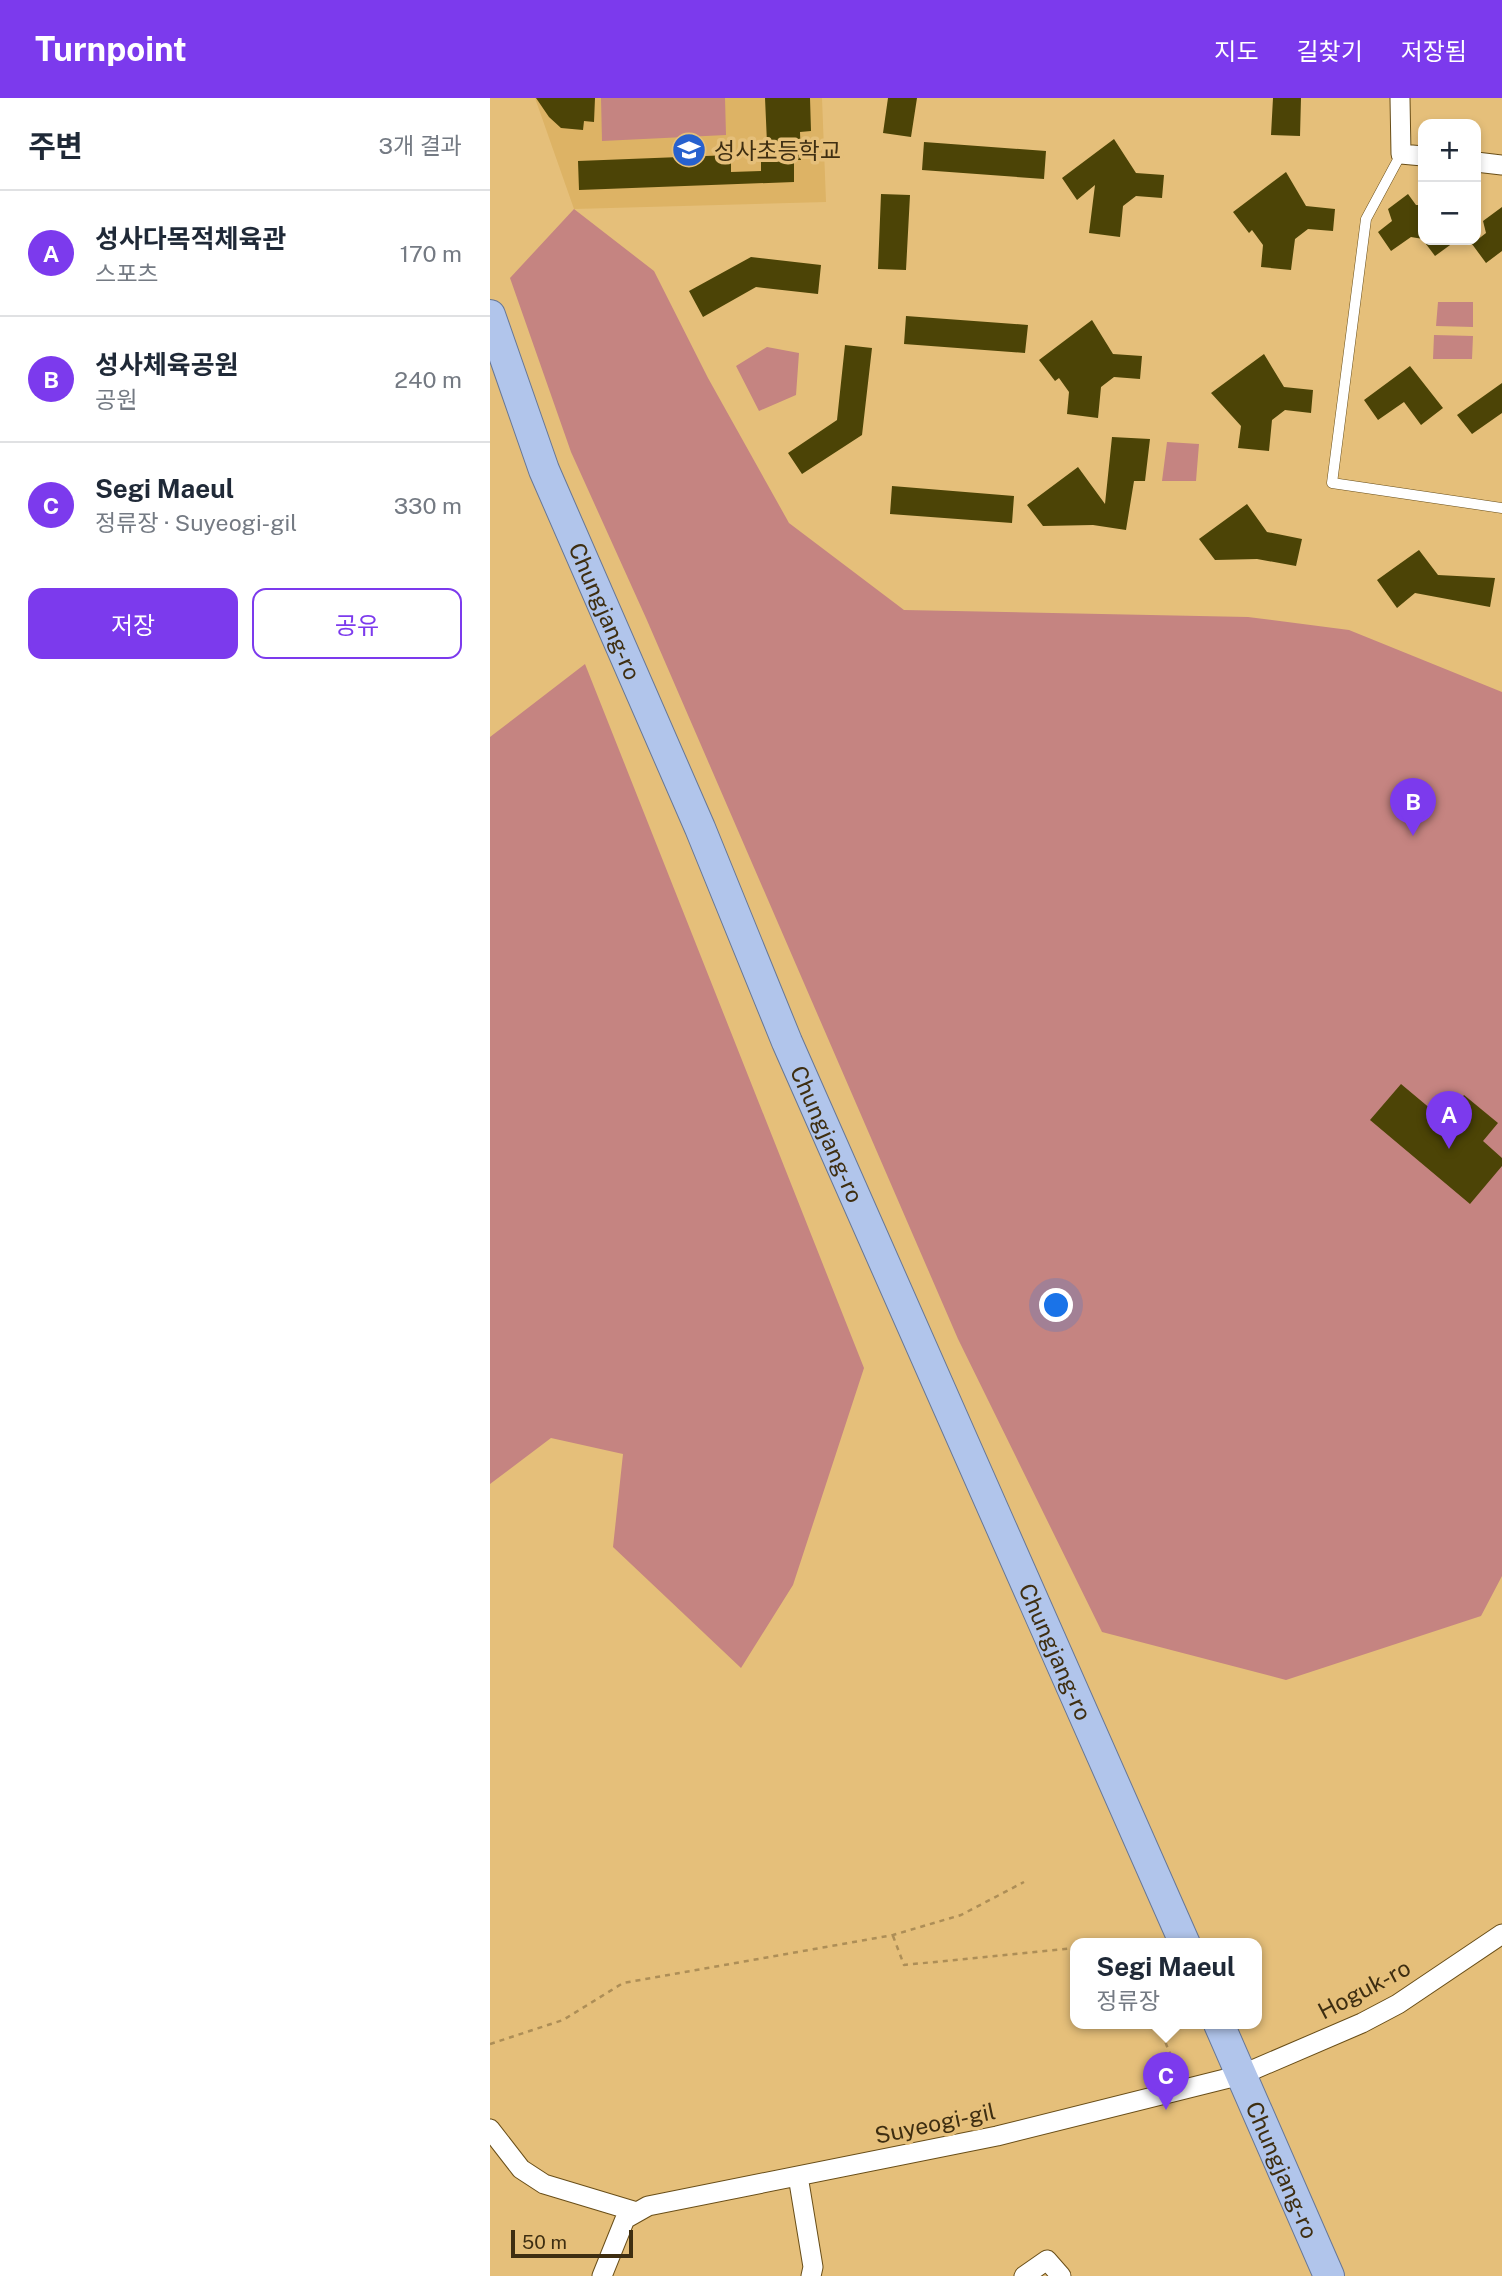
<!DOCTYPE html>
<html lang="ko">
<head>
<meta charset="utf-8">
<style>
  body { margin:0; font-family:"Public Sans","Noto Sans KR",sans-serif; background:#f6f6f7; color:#1f2937 }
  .controls { position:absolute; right:21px; top:21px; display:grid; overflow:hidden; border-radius:14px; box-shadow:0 4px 10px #0003 }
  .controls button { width:63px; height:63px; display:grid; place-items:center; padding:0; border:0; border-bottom:2px solid #e0e1e3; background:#fff; color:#1f2937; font:35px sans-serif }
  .scale { position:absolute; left:21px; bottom:18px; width:122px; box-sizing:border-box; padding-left:7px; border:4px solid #3e2e11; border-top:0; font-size:19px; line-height:24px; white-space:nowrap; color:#3e2e11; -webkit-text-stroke:5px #e5bf7a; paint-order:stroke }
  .you { position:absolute; left:567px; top:1208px; width:24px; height:24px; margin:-18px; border:5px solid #fff; border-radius:50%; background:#1a73e8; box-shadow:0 0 0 10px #1a73e833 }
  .badge { display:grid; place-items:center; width:46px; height:46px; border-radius:50%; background:#7c3aed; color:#fff; font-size:23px; font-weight:700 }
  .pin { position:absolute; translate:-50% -58px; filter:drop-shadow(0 2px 4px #0008) }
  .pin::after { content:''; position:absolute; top:37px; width:24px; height:21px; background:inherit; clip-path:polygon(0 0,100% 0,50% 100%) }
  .popup { position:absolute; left:580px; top:1840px; width:192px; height:91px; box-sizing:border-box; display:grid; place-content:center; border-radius:14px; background:#fff; filter:drop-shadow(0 2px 5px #0005); font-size:23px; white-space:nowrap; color:#747a83 }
  .popup b { font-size:26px; color:#1f2937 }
  .popup::after { content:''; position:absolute; left:50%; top:100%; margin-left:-14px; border:14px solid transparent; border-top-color:#fff }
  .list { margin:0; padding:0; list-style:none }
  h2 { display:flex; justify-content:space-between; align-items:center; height:91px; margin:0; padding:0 28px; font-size:30px }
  h2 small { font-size:23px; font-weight:400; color:#747a83 }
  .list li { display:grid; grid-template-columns:46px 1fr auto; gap:21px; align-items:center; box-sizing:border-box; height:126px; padding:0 28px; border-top:2px solid #e0e1e3 }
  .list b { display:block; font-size:26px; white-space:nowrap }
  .list p { margin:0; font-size:23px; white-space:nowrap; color:#747a83 }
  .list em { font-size:23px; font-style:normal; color:#747a83 }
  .actions { display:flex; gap:14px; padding:21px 28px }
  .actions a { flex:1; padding:16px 0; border:2px solid #7c3aed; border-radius:14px; text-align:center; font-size:24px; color:#7c3aed }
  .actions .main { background:#7c3aed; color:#fff }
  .map { position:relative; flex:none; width:1012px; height:2178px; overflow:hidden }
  header { display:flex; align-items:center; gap:42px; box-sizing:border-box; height:98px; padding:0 35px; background:#7c3aed; color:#fff }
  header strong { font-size:33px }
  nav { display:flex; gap:38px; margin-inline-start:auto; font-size:24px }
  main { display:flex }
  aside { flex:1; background:#fff }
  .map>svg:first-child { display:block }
</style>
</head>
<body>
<header>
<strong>Turnpoint</strong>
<nav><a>지도</a><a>길찾기</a><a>저장됨</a></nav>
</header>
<main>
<aside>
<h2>주변<small>3개 결과</small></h2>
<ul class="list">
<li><span class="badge">A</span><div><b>성사다목적체육관</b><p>스포츠</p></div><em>170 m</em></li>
<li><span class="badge">B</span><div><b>성사체육공원</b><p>공원</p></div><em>240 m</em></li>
<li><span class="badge">C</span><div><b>Segi Maeul</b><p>정류장 · Suyeogi-gil</p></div><em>330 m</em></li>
</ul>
<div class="actions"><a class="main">저장</a><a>공유</a></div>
</aside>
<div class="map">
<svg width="1012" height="2178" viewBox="0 0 1012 2178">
  <rect width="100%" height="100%" fill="#e5bf7a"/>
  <!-- built -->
  <path fill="#ddb365" d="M45 0H332L336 104 84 111Z"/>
  <!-- green -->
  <path fill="#c58481" d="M111 0H235L236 37 112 43Z
    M84 111 164 173 218 280 299 425 414 512 758 519 859 532 1012 594V1478L991 1518 796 1582 612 1534 468 1241 156 520 81 354 20 180Z
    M948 204H983V229L946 228Z
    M944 237 983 238 982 261H943Z
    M277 249 309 255 306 297 269 313 246 268Z
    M677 344 709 346 706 383H672Z
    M95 566 374 1270 303 1487 251 1570 123 1449 133 1356 61 1340 0 1386V639Z"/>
  <!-- building -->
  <path fill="#4c4406" d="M46 0H105L104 24 94 23 93 32 71 30 59 19Z
    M275 0H320L321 33 310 34 311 62H304V84L89 92 88 63 241 57V74L271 73V46L277 45Z
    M398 0H427L421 39 393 35Z
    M783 0H811L810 38 781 37Z
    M624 41 646 75 674 77 672 100 646 98 633 108 630 139 599 135 605 87 587 102 572 80Z
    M434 44 556 53 554 81 432 72Z
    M796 74 816 108 845 111 843 133 818 131 805 141 801 172 771 169 773 147 762 132 759 135 743 114Z
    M391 96 420 97 416 172 388 171Z
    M918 96 926 107H933V141L921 139 901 153 888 134 902 123 898 111Z
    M1012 109V153L996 165 982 146 996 135 993 123Z
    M933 142H967L945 158Z
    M261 159 331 167 328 196 266 189 213 219 199 193Z
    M416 218 538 227 535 255 414 246Z
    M602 222 623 256 652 258 650 281 624 279 611 289 608 320 577 316 579 294 569 280 565 283 549 262Z
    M355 247 382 250 372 337 312 376 298 355 347 322Z
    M774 256 794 289 823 292 821 315 795 312 782 322 779 353 748 350 751 328 721 295Z
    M920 268 953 310 931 327 914 304 888 322 874 302Z
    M1012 285V315L982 336 967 317Z
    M622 339 660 341 655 383H644L636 432 603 427 553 428 537 407 588 369 615 406Z
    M402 388 524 398 522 425 400 416Z
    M757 406 777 434 812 441 806 468 767 461 725 462 709 441Z
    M929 452 948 477 1005 480 1000 509 925 495 907 510 887 482Z
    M911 986 954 1022 974 997 1008 1025 993 1043 1012 1060V1068L980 1106 880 1022Z"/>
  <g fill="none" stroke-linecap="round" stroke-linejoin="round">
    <!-- lane casing -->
    <g stroke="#694e18" stroke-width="11">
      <path id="lane" d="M911 56 876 121 842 385 1012 410"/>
    </g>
    <!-- street casing -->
    <g stroke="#694e18" stroke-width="21">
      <path id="street" d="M910 0 911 56 933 58
        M986 64 1012 67
        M0 2031 31 2071 54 2086 147 2114
        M308 2078 323 2169 321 2178
        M112 2178 135 2121 158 2108 507 2038 751 1977 872 1925 908 1906 1012 1836
        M534 2178 557 2162 571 2178"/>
    </g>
    <!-- primary casing -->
    <g stroke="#677796" stroke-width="32">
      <g id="primary">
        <path id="s1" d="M0 217 54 372 210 730 297 944 695 1846"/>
        <path id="s2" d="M729 1926 839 2178"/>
      </g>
    </g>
    <!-- path -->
    <path stroke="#ad8e57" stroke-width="2.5" stroke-dasharray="5 5" stroke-linecap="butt" d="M403 1838 414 1867 585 1850
      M668 1926 687 1973
      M0 1946 73 1922 133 1885 403 1837 471 1817 534 1784"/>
    <!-- lane -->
    <use href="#lane" stroke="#fff" stroke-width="10"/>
    <!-- street -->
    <use href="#street" stroke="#fff" stroke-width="19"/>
    <!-- primary -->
    <use href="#primary" stroke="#b1c5eb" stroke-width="30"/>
  </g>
  <!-- icons -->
  <defs>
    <g id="school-disc" transform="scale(1.75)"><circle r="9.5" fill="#2761ce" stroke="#e5bf7a"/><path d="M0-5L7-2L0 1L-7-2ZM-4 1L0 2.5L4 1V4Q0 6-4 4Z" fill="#fff"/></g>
  </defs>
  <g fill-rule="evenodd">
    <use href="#school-disc" x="199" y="52"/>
  </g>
  <g text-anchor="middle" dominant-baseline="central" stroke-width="7" stroke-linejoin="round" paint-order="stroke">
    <!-- poi labels -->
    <g font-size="23" fill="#3e2e11" stroke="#e5bf7a" text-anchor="start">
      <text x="224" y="52">성사초등학교</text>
    </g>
    <!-- street labels -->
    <g font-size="23" fill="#3e2e11" stroke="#e5bf7a">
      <text stroke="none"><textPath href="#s1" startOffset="318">Chungjang-ro</textPath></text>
      <text stroke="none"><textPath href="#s1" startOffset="886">Chungjang-ro</textPath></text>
      <text stroke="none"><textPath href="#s1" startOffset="1452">Chungjang-ro</textPath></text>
      <text transform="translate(874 1891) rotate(-28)">Hoguk-ro</text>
      <text transform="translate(445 2025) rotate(-12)">Suyeogi-gil</text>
      <text stroke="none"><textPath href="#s2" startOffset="159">Chungjang-ro</textPath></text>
    </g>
  </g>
</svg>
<div class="controls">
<button>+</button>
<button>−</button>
</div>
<div class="scale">50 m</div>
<div class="you"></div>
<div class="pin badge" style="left:959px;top:1051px">A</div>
<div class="pin badge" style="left:923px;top:738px">B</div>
<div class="pin badge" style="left:676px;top:2012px">C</div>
<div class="popup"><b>Segi Maeul</b>정류장</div>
</div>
</main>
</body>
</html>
